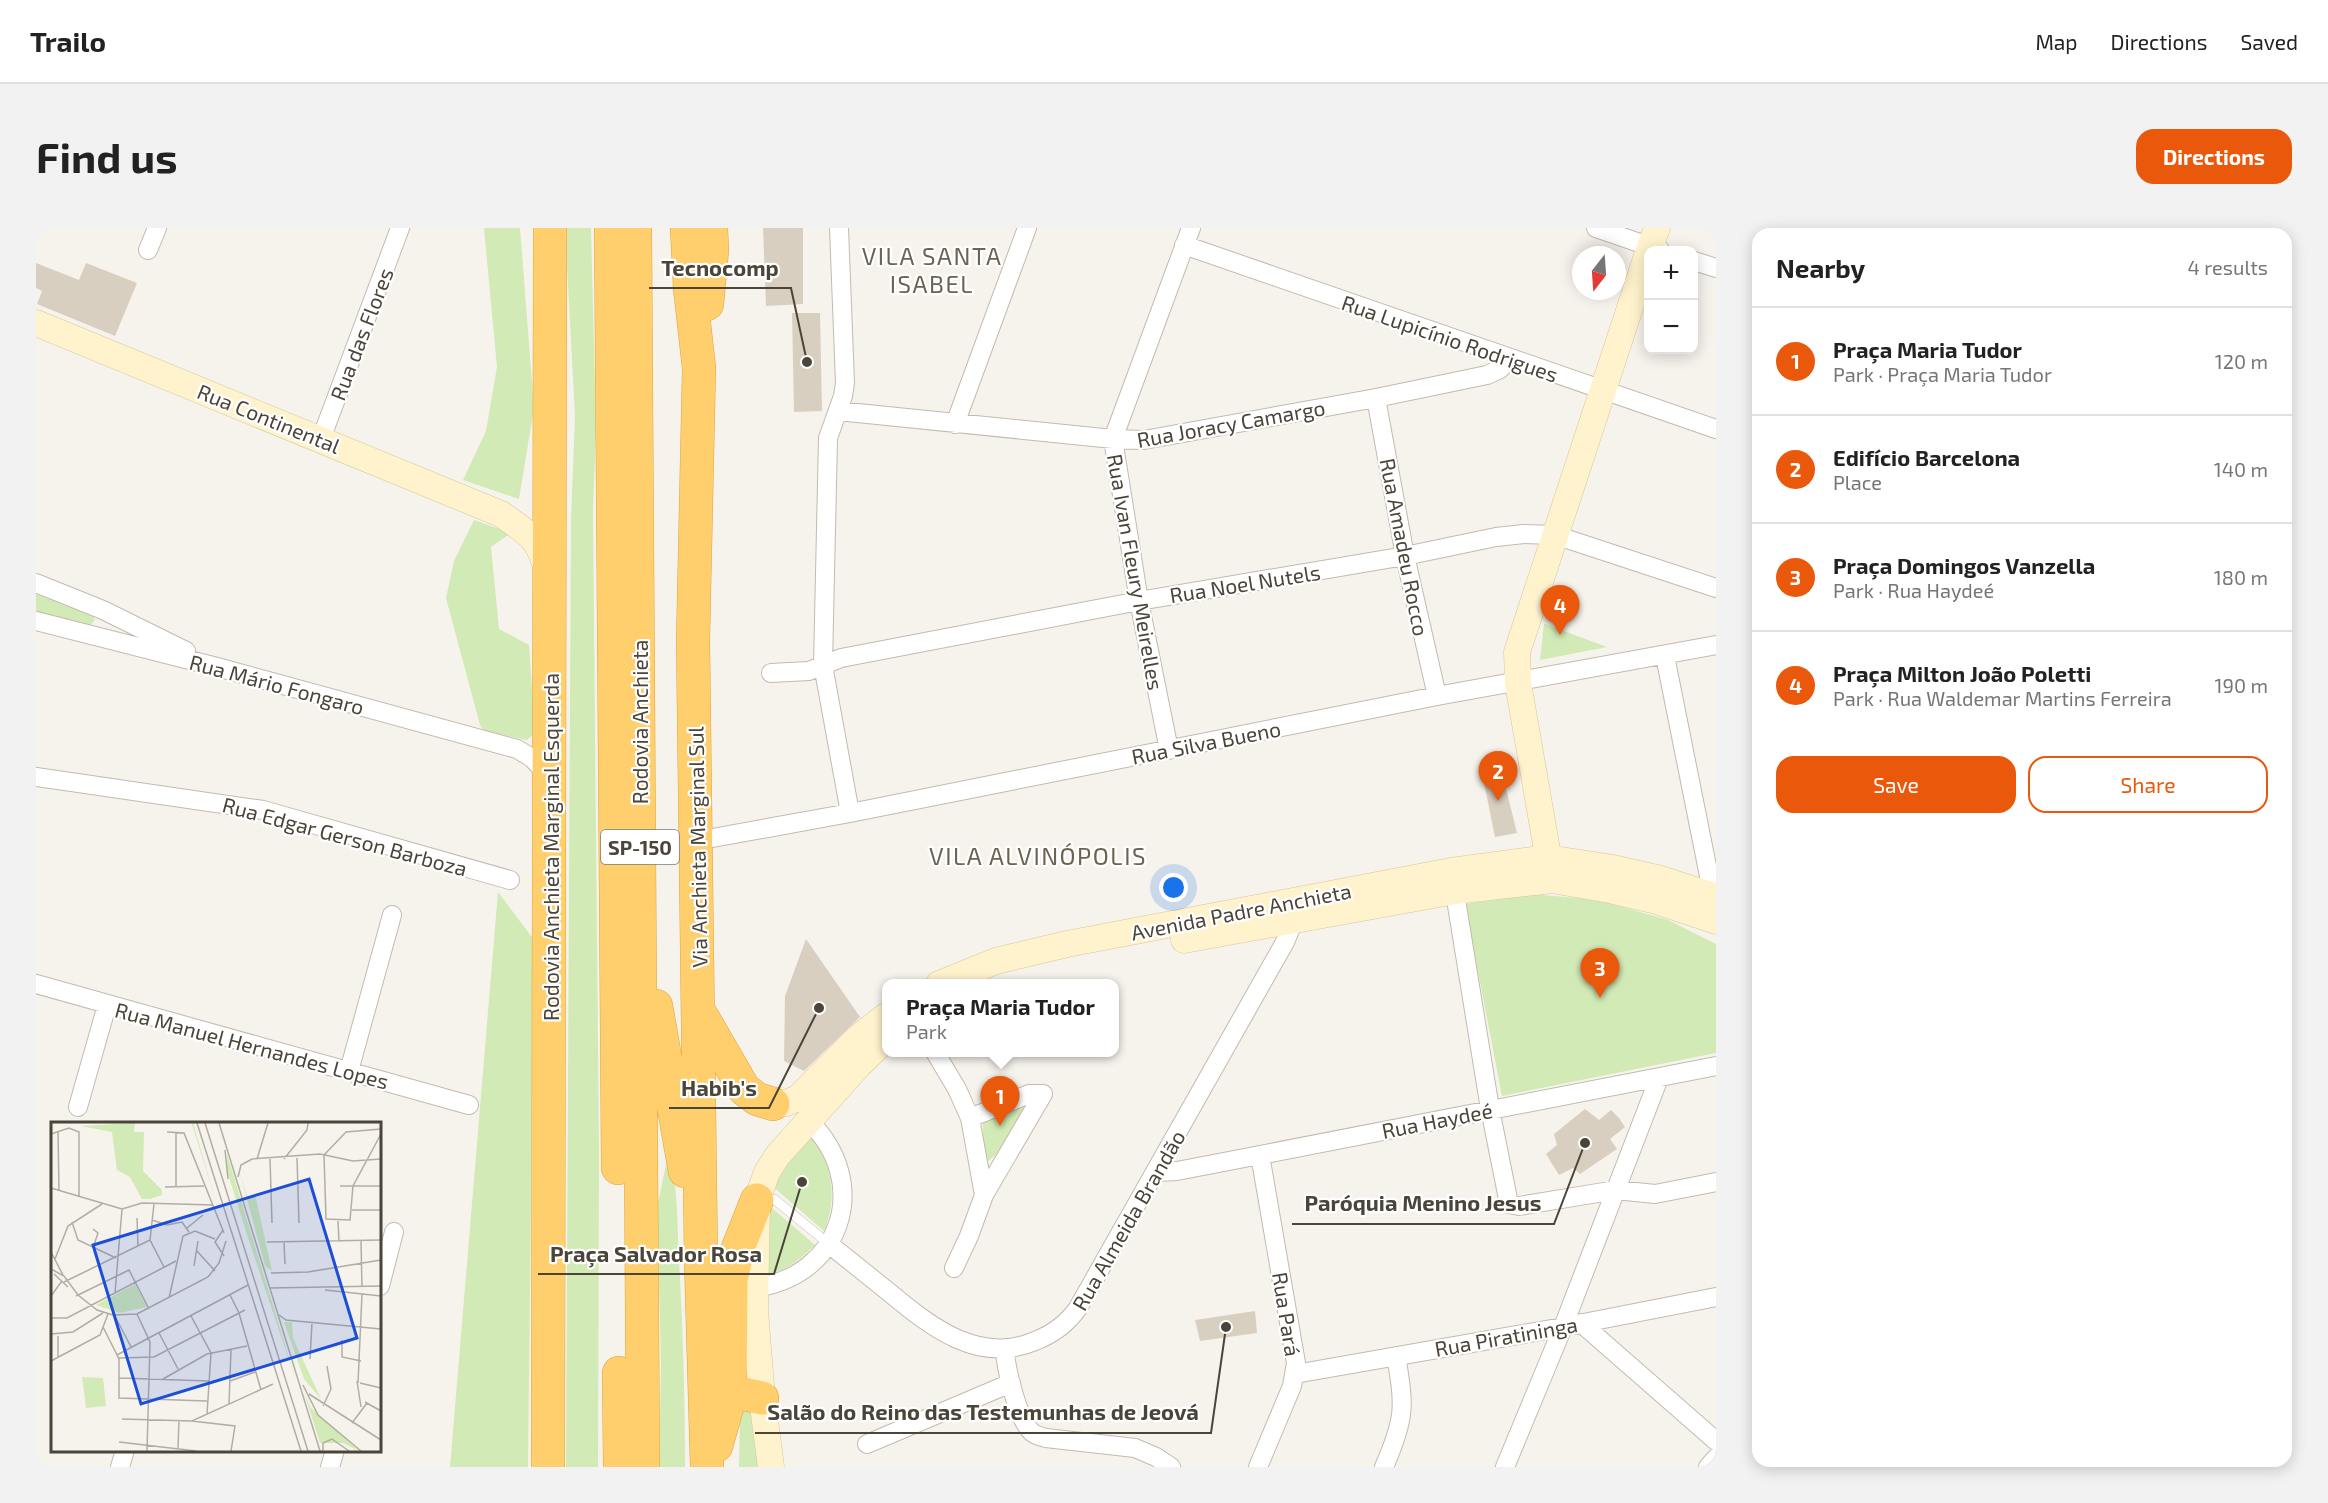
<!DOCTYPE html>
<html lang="en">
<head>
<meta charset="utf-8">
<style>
  body { margin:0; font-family:"Exo 2",sans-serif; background:#f2f2f2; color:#222 }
  .controls { position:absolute; right:18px; top:18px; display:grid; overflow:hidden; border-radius:12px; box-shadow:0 3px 15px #0003 }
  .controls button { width:54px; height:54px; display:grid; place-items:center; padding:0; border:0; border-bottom:2px solid #e0e0e0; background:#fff; color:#222; font:30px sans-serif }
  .compass { position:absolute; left:1536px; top:18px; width:54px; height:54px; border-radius:50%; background:#fff; box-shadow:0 3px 15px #0003; rotate:197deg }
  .you { position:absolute; left:1138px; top:660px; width:21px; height:21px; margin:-15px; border:4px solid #fff; border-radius:50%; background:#1a73e8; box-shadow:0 0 0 9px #1a73e833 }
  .badge { display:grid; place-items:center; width:39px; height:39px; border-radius:50%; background:#ea580c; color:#fff; font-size:20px; font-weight:700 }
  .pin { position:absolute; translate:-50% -50px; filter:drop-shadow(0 2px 3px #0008) }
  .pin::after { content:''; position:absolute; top:32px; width:21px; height:18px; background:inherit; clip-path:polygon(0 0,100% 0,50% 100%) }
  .popup { position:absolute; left:846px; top:751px; width:237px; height:78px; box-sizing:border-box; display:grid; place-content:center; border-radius:12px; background:#fff; filter:drop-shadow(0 2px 4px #0005); font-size:20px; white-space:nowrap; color:#767676 }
  .popup b { font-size:22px; color:#222 }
  .popup::after { content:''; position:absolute; left:50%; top:100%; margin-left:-12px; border:12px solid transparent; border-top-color:#fff }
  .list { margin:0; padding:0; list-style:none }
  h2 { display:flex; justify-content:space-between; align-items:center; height:78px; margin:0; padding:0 24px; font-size:26px }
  h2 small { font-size:20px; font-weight:400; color:#767676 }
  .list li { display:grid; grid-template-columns:39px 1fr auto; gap:18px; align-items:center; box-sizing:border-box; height:108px; padding:0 24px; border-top:2px solid #e0e0e0 }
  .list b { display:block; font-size:22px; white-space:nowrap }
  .list p { margin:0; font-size:20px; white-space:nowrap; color:#767676 }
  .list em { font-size:20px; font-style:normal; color:#767676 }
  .actions { display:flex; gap:12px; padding:18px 24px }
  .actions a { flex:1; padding:14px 0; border:2px solid #ea580c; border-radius:18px; text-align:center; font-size:21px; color:#ea580c }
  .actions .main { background:#ea580c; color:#fff }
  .map { position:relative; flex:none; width:1680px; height:1239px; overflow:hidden; border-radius:18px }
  header { display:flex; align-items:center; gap:36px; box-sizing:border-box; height:84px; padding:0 30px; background:#fff; border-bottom:2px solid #e0e0e0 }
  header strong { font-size:28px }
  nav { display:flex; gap:33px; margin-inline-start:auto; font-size:21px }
  .intro { display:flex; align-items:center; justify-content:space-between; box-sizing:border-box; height:144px; padding:0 36px }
  h1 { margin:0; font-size:42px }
  .button { padding:15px 27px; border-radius:18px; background:#ea580c; color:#fff; font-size:21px; font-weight:700 }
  main { display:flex; gap:36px; padding:0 36px }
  aside { flex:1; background:#fff; border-radius:18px; box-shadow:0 3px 15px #0003 }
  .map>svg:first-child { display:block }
</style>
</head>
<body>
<header>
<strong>Trailo</strong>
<nav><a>Map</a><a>Directions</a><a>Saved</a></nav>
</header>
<div class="intro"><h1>Find us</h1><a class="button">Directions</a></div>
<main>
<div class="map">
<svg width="1680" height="1239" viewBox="0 0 1680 1239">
  <rect width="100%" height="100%" fill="#f6f3ec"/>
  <!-- green -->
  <path fill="#d2eab5" d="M448 0H484L498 180 483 271 427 252 450 203 461 139Z
    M529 0H555L560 199 557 283 563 925 562 1239H530L535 290 539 188Z
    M438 292 475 305 455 319 463 401 493 417 499 505 491 512 448 503 444 497 410 370 418 333Z
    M0 361 57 387 59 392 53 398 0 385Z
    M1508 396H1509L1571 419 1504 432Z
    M462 664 498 712 492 1239H414Z
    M1496 666 1562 672 1632 692 1680 716V825L1466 868 1429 676Z
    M990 873 991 879C979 901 970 924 947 936V890Z
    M772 906C797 935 802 968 788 1003L734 956Z
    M633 922C642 958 641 995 643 1032 647 1101 649 1170 649 1239H623L625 1134 621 980Z
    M729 974 779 1017C764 1032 750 1042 729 1048Z
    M718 1181 723 1239H703L704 1182Z"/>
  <!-- building -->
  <path fill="#d8cfc1" d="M727 0H767V76L730 78Z
    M0 35 43 52 50 35 101 55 79 108 1 76 6 63 0 60Z
    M756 85H784L786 183 758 184Z
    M1464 536 1481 605 1459 609 1445 540Z
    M770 711 824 789 768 843 748 833 749 768Z
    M1549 881 1563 892 1575 882 1583 890 1589 899 1574 911 1581 921 1544 946 1537 940 1523 947 1510 926 1521 917 1518 906Z
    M1219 1083 1221 1105 1164 1113 1159 1092Z"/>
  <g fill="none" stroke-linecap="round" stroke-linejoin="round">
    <!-- lane casing -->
    <g stroke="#c2bbae" stroke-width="10">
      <path id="lane" d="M738 971 793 1016"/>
    </g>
    <!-- street casing -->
    <g stroke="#c2bbae" stroke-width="20">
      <path id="street" d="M803 0 809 155 807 168 792 210 787 437 814 585
        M1560 0 1624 22
        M1148 17 1680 201
        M112 22 121 0
        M1658 33 1680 40
        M1340 170 1369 328 1401 468
        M802 183 1077 211 1108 212 1340 170 1451 147 1464 141 1474 131
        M919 196 991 0
        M285 211 364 0
        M0 355 67 382 150 423
        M0 393 181 439 481 521 496 530 514 549
        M1629 428 1677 668
        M735 445 773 443 805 430 1103 373 1369 328 1460 309 1488 306 1519 307 1680 360
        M1133 522 1103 373 1077 211 1155 0
        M0 549 227 582 474 652
        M660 613 814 585 1401 468 1680 417
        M1417 653 1454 881 1473 976 1483 978 1580 962 1619 966 1680 954
        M0 756 433 877
        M899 824 921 861 934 890 948 967
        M313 843 356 687
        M42 879 71 777
        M1121 944 1141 943 1224 927 1680 838
        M793 1016C813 1032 834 1049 854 1065 895 1099 943 1137 999 1113 1017 1106 1031 1096 1042 1080L1249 714 1254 702 1255 683
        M918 1040 933 1008 948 967 1007 866H993L934 890
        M344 1058 358 1004
        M718 1060C807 1048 836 954 772 892
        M1545 1095 1680 1213
        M969 1120C969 1139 981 1186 993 1201 997 1207 1003 1208 1010 1210L1099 1220 1120 1229 1135 1239
        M1259 1146 1527 1099 1680 1069
        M831 1216 975 1155
        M84 1239 89 1222
        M294 1239 299 1222
        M1222 1239 1256 1158 1260 1135 1224 927
        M1348 1239C1369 1191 1369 1179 1360 1128
        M1469 1239 1527 1099 1623 850
        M1672 1239 1680 1230"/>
    </g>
    <!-- secondary casing -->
    <g stroke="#d6c79b" stroke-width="27">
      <path id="secondary" d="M1613 22 1621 0
        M0 95 465 286C491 305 502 308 511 342
        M1515 645 1482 455 1481 424 1612 25
        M1148 712 1419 663 1516 652 1574 662 1617 672 1680 693
        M903 756 960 733 1031 716 1415 643 1512 630 1577 640 1625 651 1680 669
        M737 876 750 875 762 870 823 809 850 788
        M735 1239 726 1170 719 1083 721 972 731 944 742 927 823 837 850 811"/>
    </g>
    <!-- highway casing -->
    <g stroke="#e0a43c" stroke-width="34">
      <path id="highway" d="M575 0 582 940
        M599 0 607 1239
        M651 0 654 60 663 140 657 413 665 1033 671 1239
        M671 76 676 22 675 0
        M620 778 649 943
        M664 785 708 861 721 871 737 876
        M583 1145 584 1239
        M694 1169 708 1166 726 1170
        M680 1218 694 1169 695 1052 702 1020 721 972
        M512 1239 514 0"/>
    </g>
    <!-- lane -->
    <use href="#lane" stroke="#fff" stroke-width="9"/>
    <!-- street -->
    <use href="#street" stroke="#fff" stroke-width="18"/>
    <!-- secondary -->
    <use href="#secondary" stroke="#fff3cd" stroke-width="26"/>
    <!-- highway -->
    <use href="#highway" stroke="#ffcf6e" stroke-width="33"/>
  </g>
  <g text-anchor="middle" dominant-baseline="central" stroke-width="4.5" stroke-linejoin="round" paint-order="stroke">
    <!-- shield labels -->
    <rect fill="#fff" stroke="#817c74" stroke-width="1.5" x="565" y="602" width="78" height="34" rx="4.5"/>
    <g font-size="20" font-weight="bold" fill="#4b4439">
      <text x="604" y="619">SP-150</text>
    </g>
    <!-- street labels -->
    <g font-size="21" fill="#4b4439" stroke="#fff">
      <text transform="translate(325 106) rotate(-69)">Rua das Flores</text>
      <text transform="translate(1414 110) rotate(19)">Rua Lupicínio Rodrigues</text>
      <text transform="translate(233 190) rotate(22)">Rua Continental</text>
      <text transform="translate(1195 195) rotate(-10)">Rua Joracy Camargo</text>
      <text transform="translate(1369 319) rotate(79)">Rua Amadeu Rocco</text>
      <text transform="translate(1100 344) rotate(80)">Rua Ivan Fleury Meirelles</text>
      <text transform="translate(1209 355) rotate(-9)">Rua Noel Nutels</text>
      <text transform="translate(241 456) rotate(15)">Rua Mário Fongaro</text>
      <text transform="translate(603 494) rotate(-90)">Rodovia Anchieta</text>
      <text transform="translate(1170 514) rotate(-11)">Rua Silva Bueno</text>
      <text transform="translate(309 608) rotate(15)">Rua Edgar Gerson Barboza</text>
      <text transform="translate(514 619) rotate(-90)">Rodovia Anchieta Marginal Esquerda</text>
      <text transform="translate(661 619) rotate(-91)">Via Anchieta Marginal Sul</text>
      <text transform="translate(1205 683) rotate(-11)">Avenida Padre Anchieta</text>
      <text transform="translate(216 817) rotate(15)">Rua Manuel Hernandes Lopes</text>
      <text transform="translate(1401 892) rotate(-11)">Rua Haydeé</text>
      <text transform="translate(1092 992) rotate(-60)">Rua Almeida Brandão</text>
      <text transform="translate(1251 1086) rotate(81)">Rua Pará</text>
      <text transform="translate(1470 1108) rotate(-10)">Rua Piratininga</text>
    </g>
    <!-- quarter labels -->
    <g font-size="24" letter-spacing="1.5" fill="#6e6250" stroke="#fff">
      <text x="896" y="27">VILA SANTA<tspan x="896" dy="28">ISABEL</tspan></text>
      <text x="1002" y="627">VILA ALVINÓPOLIS</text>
    </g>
  </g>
  <!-- overview -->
  <g transform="translate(15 894)">
    <rect width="330" height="330" fill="#f6f3ec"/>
    <path d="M84 1 83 10H93L92 49 111 68V73L99 77H91L79 55 66 48 61 10 30 4ZM138 1H142L169 93 141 2ZM176 32 245 259 198 119 176 49ZM188 48 196 74 204 72 221 149 214 144ZM84 162 96 185 69 191 45 183ZM233 200H241L242 216 270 277 253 257ZM31 255 52 256 55 284 35 286ZM253 270 260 286 308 329 292 321H269Z" fill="#d2eab5"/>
    <path fill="none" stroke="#b2ada4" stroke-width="1.5" d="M146 1 250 329M154 1 257 329M168 1 269 329M7 9 8 69M116 10 133 11 173 111M125 10V64M0 12 18 6 28 10V75M174 28 177 57M273 33 275 97 299 98 302 64 330 12M273 33 295 10 330 7M246 36 248 101M206 37 217 1M219 37 221 101M233 37 256 8 257 1M187 55 190 43 201 37 269 32 302 39 330 37M289 64H330M114 65 153 64M0 66 71 87M103 82 99 118 113 145M71 87 91 81 162 83M301 88H330M86 96 87 125M101 98 116 103 131 100 138 110M287 99 288 119M21 100 27 118 65 136M136 106 152 93M172 108 164 120 173 134M310 119 311 165M216 120 330 118M233 120 234 142M42 126 47 111 42 107M146 129 164 149M0 130 12 153M4 137 17 104 51 82M143 144 147 119M0 147 13 154 27 173 46 188 62 193 86 192 157 155 168 141 175 119M220 151 257 150 330 138M3 152 17 165M13 160 99 118M219 166 330 164M274 168 330 174M64 171 71 87M179 173 188 191 210 268M0 174 11 159M25 174 78 148 98 187M118 176 132 114 144 109 164 117M86 192 99 220 96 329M228 193 235 198 330 207M140 194 160 231 156 292M0 196H16L125 139M65 196 80 225M52 205 68 237V276L156 279M108 211 127 247M0 212 22 210 52 191M291 218V235L310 239M66 233 197 163M7 235V214M68 236 103 235 194 188M259 237 261 200M0 239 49 213 57 192M68 256 158 259M112 257 156 232 196 224M179 259 204 250M306 259 310 285M307 261 311 172M309 261 330 266M252 263 267 293 310 329M258 272 330 318M314 280 330 289M178 282 180 227M272 284 280 267 276 244M71 297 141 299 222 262M141 299 184 304 180 329M301 301 316 281M68 320 145 329M127 326 128 298M272 329V321L281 317 298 329"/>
    <path fill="#1d4ed8" fill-opacity="0.15" stroke="#1d4ed8" stroke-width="3" d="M258 57 306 216 90 282 42 123Z"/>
    <rect width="330" height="330" fill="none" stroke="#4b4439" stroke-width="3"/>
  </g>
  <!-- callouts -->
  <path fill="none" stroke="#4b4439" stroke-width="2" d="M771 134L755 60H613M783 780L733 880H633M1549 915L1518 996H1256M766 954L738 1046H502M1190 1099L1175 1205H719"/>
  <g fill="#4b4439" stroke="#fff" stroke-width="2">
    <circle cx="771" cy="134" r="6"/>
    <circle cx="783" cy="780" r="6"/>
    <circle cx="1549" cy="915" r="6"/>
    <circle cx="766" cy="954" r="6"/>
    <circle cx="1190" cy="1099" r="6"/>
  </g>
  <g font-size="22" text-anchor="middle" font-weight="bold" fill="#4b4439" stroke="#fff" stroke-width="4.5" stroke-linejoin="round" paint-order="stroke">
    <text x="684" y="48">Tecnocomp</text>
    <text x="683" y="868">Habib's</text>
    <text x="1387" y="983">Paróquia Menino Jesus</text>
    <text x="620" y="1034">Praça Salvador Rosa</text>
    <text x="947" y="1192">Salão do Reino das Testemunhas de Jeová</text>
  </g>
</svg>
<div class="controls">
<button>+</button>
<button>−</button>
</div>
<svg class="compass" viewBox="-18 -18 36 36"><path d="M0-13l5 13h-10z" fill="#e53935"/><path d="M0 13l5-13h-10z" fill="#767676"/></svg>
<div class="you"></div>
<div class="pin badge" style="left:964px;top:898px">1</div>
<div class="popup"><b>Praça Maria Tudor</b>Park</div>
<div class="pin badge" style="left:1462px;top:573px">2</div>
<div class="pin badge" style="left:1564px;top:770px">3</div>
<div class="pin badge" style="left:1524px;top:407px">4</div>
</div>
<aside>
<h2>Nearby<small>4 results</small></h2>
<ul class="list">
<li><span class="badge">1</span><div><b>Praça Maria Tudor</b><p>Park · Praça Maria Tudor</p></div><em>120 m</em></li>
<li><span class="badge">2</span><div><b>Edifício Barcelona</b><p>Place</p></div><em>140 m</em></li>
<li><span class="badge">3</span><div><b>Praça Domingos Vanzella</b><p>Park · Rua Haydeé</p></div><em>180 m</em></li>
<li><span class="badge">4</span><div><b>Praça Milton João Poletti</b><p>Park · Rua Waldemar Martins Ferreira</p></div><em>190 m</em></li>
</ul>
<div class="actions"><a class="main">Save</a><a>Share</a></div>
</aside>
</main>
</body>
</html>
